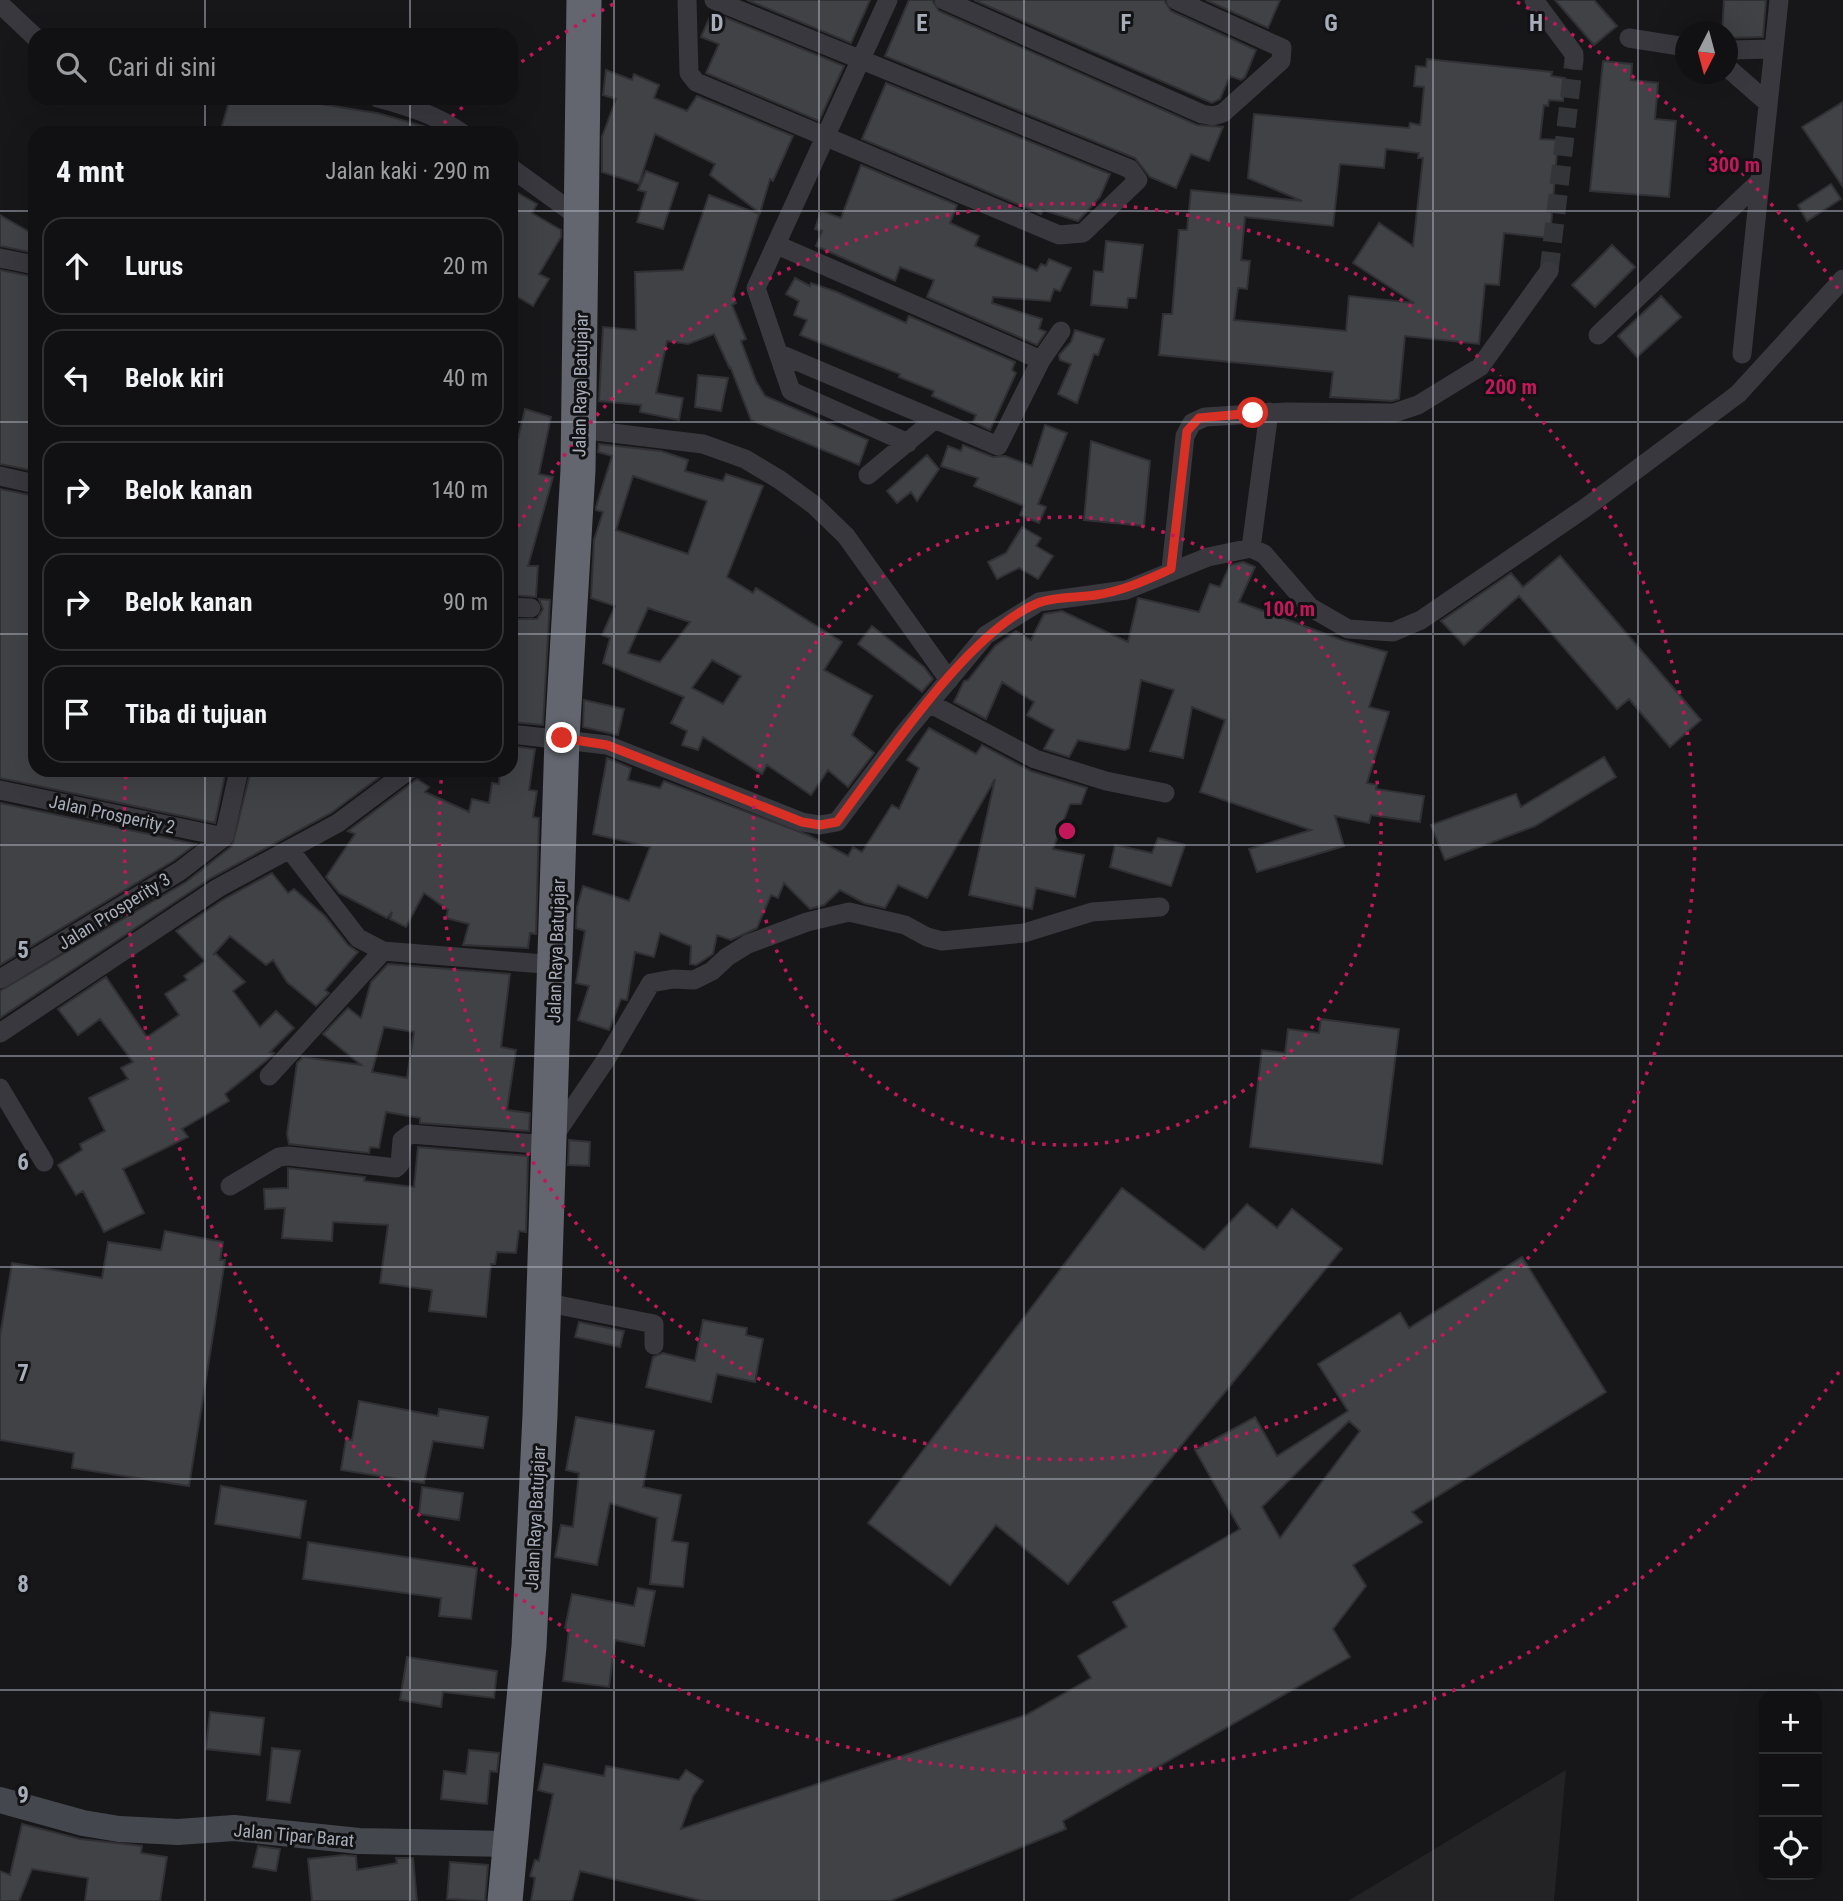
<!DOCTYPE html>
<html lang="id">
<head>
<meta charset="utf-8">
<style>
  body { margin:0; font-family:"Roboto Condensed",sans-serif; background:#1e1f21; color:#f1f3f6 }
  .controls { position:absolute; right:21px; bottom:21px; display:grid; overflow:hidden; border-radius:14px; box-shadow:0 7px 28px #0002 }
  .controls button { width:63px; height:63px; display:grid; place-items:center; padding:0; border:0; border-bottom:2px solid #303133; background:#111113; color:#f1f3f6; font:35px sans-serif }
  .compass { position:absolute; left:1675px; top:21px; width:63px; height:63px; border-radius:50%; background:#111113; box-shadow:0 7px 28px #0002; rotate:186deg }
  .stop { position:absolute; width:21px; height:21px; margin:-16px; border:5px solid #d93025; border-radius:50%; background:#fff }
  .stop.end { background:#d93025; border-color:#fff; box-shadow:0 2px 7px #0008 }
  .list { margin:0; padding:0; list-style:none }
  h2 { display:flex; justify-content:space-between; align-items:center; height:91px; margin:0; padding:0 28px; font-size:30px }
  h2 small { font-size:23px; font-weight:400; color:#9c9da0 }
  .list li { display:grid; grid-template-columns:46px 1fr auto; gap:21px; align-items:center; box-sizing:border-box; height:98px; margin:0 14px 14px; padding:0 14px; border:2px solid #303133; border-radius:21px }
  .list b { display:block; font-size:26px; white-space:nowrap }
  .list em { font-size:23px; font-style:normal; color:#9c9da0 }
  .icon { flex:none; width:38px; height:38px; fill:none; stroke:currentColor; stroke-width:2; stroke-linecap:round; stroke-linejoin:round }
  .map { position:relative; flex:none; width:1843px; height:1901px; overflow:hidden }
  .search { position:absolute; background:#111113; box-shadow:0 7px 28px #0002; left:28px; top:28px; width:490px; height:77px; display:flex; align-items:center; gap:18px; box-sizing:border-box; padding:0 24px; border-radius:21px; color:#9c9da0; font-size:26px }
  .panel { position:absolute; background:#111113; box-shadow:0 7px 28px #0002; left:28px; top:126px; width:490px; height:651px; border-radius:21px }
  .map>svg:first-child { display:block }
</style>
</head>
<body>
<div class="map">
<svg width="1843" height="1901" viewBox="0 0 1843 1901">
  <rect width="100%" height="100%" fill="#171719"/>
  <!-- built -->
  <path fill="#232326" d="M1566 1770 1554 1901H1348Z"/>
  <!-- building -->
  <path fill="#414246" stroke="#313135" stroke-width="2" fill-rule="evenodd" d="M747 0H870L851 43Z
    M909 0H932L939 11 1197 125 1223 127 1209 161 1191 154 1176 188 1150 177 1135 158 885 56Z
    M974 0H1164L1171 11 1256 50 1245 77 1241 80 1230 76 1220 99 1212 103Z
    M1206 0H1280L1268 28Z
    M1555 0H1594L1617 26 1594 45Z
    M1724 0H1766L1763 37 1727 38V32H1722Z
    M712 12 844 66 819 121 706 73 719 44 701 37Z
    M1427 59 1552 72 1551 76 1565 78 1563 101 1549 100 1548 106 1544 105 1540 139 1558 140 1550 238 1504 233 1499 285 1485 284 1479 344 1405 336 1399 399 1392 401 1330 397 1333 372 1159 355 1163 314H1172L1179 230H1187L1191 190 1302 201 1248 178 1254 114 1409 128 1410 123 1420 125 1421 120 1424 87 1414 86 1416 66 1426 67ZM1386 149 1419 153 1418 158H1423L1413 246 1379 223 1353 263 1414 303 1349 296 1346 331 1234 320 1238 288 1247 289 1250 261 1241 260 1245 217 1333 226 1340 164 1384 168Z
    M1603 61 1632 64 1631 80 1658 83 1655 119 1676 121 1669 197 1590 191Z
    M606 70 632 80 634 74 659 85 654 98 687 111 697 96 793 136 773 181 770 179 760 213 710 175 715 164 655 134 639 184 602 172V137L616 99 603 95Z
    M886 83 1110 174 1100 197 1078 221 1043 210 1041 214 862 139Z
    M230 98H283L377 113 423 126 431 129 430 133H220Z
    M1843 102V187L1802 127Z
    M861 165 957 205 950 223 979 236 975 246 1037 271 1041 264 1046 266 1049 259 1071 268 1060 291 1054 289 1050 301 993 297 992 303 1042 319 1039 329 1046 332 1037 345 927 297 934 280 900 267 895 281 816 246 822 231 815 229 821 211 841 218Z
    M646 171 678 183 663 229 637 222 646 192 638 190Z
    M1831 184 1841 199 1807 221 1798 205Z
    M511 189 537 204 532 213 561 230V237L539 274 549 279 533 306 511 293Z
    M709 195 759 214 733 296 736 303 732 305 746 339 741 341 756 381 765 396 868 440 859 465 751 420 730 366V369L714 334 688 344 667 341 656 393 683 398 679 420 640 412 641 405 599 401 603 327 636 330 635 272 683 270Z
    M0 215 35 235V253L0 246Z
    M1106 241 1143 245 1136 298H1128L1127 308 1091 305 1094 271 1103 272Z
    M1612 245 1635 267 1595 307 1572 285Z
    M0 270 35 277V471L0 464Z
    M795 278 810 286 811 283 837 292 906 323 909 316 1015 362 1012 370 1016 373 990 430 973 422 976 415 932 396 934 391 899 377 900 374 800 335 807 320 794 315 799 301 786 294Z
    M1661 296 1681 317 1637 357 1618 336Z
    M1075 330 1104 339 1098 355 1094 354 1077 403 1058 394 1071 364 1060 360 1059 355 1071 342Z
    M698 375 728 378 721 411 695 407Z
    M525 409 551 417 539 474 553 477 528 566H538L536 597 511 595V436L518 438Z
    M1045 425 1067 433 1038 504 1046 507 1039 523 1020 515 1024 506 974 486 978 478 941 466 948 446 961 451 963 445 993 457 1005 456 1032 466Z
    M1091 441 1150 461 1144 526 1084 520Z
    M599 444 661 451 688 460 685 471 723 481 726 474 763 486 727 577 753 593 756 588 842 642 824 670 872 696 852 735 874 753 848 787 828 770 811 795 767 765 762 774 703 737 698 750 682 745 687 731 671 723 684 697 603 663 610 638 602 635 615 606 591 598 594 540 603 512 596 510V507L612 456 598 452ZM633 476 707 501 688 554 616 530ZM648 608 690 622 660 662 628 653ZM712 660 741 676 723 704 692 688Z
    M927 455 939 469 917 501 911 492 897 503 887 491Z
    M0 489 35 496V770H226L215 823 0 778Z
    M1022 527 1041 538 1036 546 1053 556 1038 579 1019 568 997 579 988 562 1006 553Z
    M1560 556 1701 720 1670 747 1629 699 1617 709 1519 596 1464 645 1441 621 1511 573 1523 587Z
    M1243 562 1255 567 1239 602 1342 640 1387 652 1369 707 1389 712 1367 783 1377 785 1376 789 1424 796 1420 822 1371 815 1369 823 1335 816 1344 846 1257 872 1249 849 1311 830 1200 792 1225 720 1192 707 1183 758 1150 751 1174 690 1141 680 1129 748 1125 750 1078 740 1069 757 1044 749 1054 730 1027 715 1034 702 1002 682 986 719 954 702 964 681 968 680 995 646 1016 631 1031 640 1044 614 1062 611 1128 642 1138 598 1199 612 1210 584 1220 587 1230 565Z
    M539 599 550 600 543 725 511 722V619H537L543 609Z
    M872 626 924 667 933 679 922 692 858 644Z
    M584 700 624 709 618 735 583 727Z
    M929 728 976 754 982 745 1031 771 1087 788 1081 804H1070L1053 849 1084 855 1075 897 1036 888 1032 909 969 895 995 779 927 898 898 885 885 908 864 903 840 890 824 905 810 909 784 883 778 898 771 895 757 928 731 940 717 935 713 954 696 965 690 964 691 946 660 933 654 957 635 952 627 1000 621 999 609 1030 578 1020 589 986 576 983 585 931 576 928 577 907 583 886 629 901 650 847 593 834 607 758 631 768 628 780 660 788 664 781 808 835 848 856 853 847 862 852 892 805 899 809 919 768 907 760Z
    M511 746 535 749 529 790 537 791 533 817 539 818 536 934 530 933 528 948 463 945 469 924 446 918 448 910 424 893 406 927 390 919 392 912 387 918 339 893 326 877 355 834 348 831 417 779 429 787 425 792 469 812 472 799 489 803 492 783 499 784 500 770H511Z
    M1604 757 1616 777 1535 826 1445 860 1431 825 1516 794 1521 807Z
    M251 770H389L331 813 211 878 0 1018V991L186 882 232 846Z
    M0 803 196 844 173 861 0 965Z
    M1158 838 1185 845 1171 886 1110 867 1115 845 1152 853Z
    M272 873 288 893 294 889 325 916 348 945 358 952 325 990 329 993 316 1006 287 982 273 960 266 965 230 936 213 955 215 953 245 982 233 991 260 1027 276 1011 294 1028 270 1052 274 1053 267 1060 225 1094 229 1101 182 1129 188 1137 123 1169 144 1213 104 1232 83 1191 76 1195 58 1165 82 1150 80 1144 105 1131 89 1098 128 1079 121 1068 133 1062 100 1019 78 1035 58 1009 106 977 147 1037 179 1015 165 994 187 980 184 976 205 961 176 931 224 899Z
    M388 964 510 974 501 1047 516 1050 507 1110 530 1113 529 1131 420 1123V1118L386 1112 379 1148 370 1147 369 1153 289 1144 287 1134 297 1063 303 1057 361 1065 323 1034 348 1008 361 1018 371 982ZM384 1027 414 1032 407 1078 372 1072Z
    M1321 1019 1399 1029 1382 1164 1250 1147 1262 1050 1285 1053 1288 1029 1319 1033Z
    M569 1140 590 1142 589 1166 568 1165Z
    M418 1147 528 1156 526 1232 519 1231 516 1253 497 1252 495 1264H491L486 1317 429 1311 432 1290 380 1283 388 1225 333 1222 332 1241 282 1238 285 1208 265 1209 264 1189 288 1188V1168L365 1177 364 1181 414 1187Z
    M1122 1188 1204 1250 1247 1204 1277 1228 1292 1209 1342 1249 1068 1584 996 1525 950 1585 868 1523Z
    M165 1231 223 1242 220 1260H225L189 1486 72 1468 74 1453 0 1440V1336L12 1263 102 1278 108 1242 161 1250Z
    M1522 1257 1606 1392 1412 1512 1422 1522 1353 1565 1366 1586 1333 1629 1350 1657 1063 1821 1066 1829 890 1901H703L580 1871 572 1901H531L535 1878 530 1876 535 1860 539 1861 553 1794 538 1790 544 1764 604 1776 606 1766 679 1780 686 1770 703 1781 693 1796 681 1829 1026 1715 1091 1678 1078 1656 1127 1627 1113 1602 1240 1529 1195 1450 1255 1417 1277 1456 1348 1411 1318 1364 1400 1313 1409 1328ZM1349 1421 1360 1431 1280 1538 1262 1507Z
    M703 1320 747 1328 746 1335 763 1339 755 1382 717 1374 711 1402 646 1387 653 1357 663 1353 695 1361Z
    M579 1322 624 1331 620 1347 575 1337Z
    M359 1401 438 1416 439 1409 488 1417 483 1448 433 1441 424 1483 341 1470 346 1439 352 1440Z
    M576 1417 654 1431 643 1487 681 1495 672 1541 688 1543 683 1587 650 1584 657 1518 610 1503 597 1565 555 1557 561 1525 573 1527 579 1473 566 1470Z
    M221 1486 306 1501 300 1538 215 1524Z
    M422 1487 463 1493 459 1520 419 1514Z
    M308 1542 477 1568 471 1619 439 1616 441 1598 303 1579Z
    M638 1588 655 1591 644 1646 615 1640 609 1687 563 1681 569 1629 565 1628 572 1594 634 1606Z
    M407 1657 497 1671 494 1698 443 1692 441 1707 400 1700Z
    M210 1712 264 1718 260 1755 206 1749Z
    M272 1748 300 1751 290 1803 267 1800Z
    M469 1750 499 1753 497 1772 490 1771 487 1804 441 1799 444 1771 466 1774Z
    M22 1824 80 1839 142 1846 141 1853 167 1857 160 1901H85L88 1878 32 1869 19 1901H0V1871L10 1875Z
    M258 1846 280 1849 276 1871 253 1867Z
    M344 1855 356 1856 357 1870 397 1863 396 1858H413L417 1901H312L308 1859Z
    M450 1862 488 1865 485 1901 447 1899Z"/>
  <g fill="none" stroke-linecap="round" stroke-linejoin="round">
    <!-- street-tunnel -->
    <path stroke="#343539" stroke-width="19" stroke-dasharray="19 10" stroke-linecap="butt" d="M1549 271 1574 60"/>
    <!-- street -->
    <path stroke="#38383e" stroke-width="19" d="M687 0 689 73 696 82 1059 235 1083 233 1138 180 1130 169 714 0
      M888 0 756 288 791 391 908 443
      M944 0 1202 114 1213 116 1223 113 1281 61 1282 48 1176 0
      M1534 0 1574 54V60
      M0 4 35 37
      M1629 38 1686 47
      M1728 50 1773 49
      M1728 68 1768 103
      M378 98C408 106 436 115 462 133
      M511 168 583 220
      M777 245 1041 360
      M0 258 35 265
      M1598 335 1758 183
      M780 354 998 446 1041 360 1061 331
      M1742 354 1779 0
      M579 429 703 444 745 459 780 480 814 505 846 536 949 680
      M868 475 934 420
      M0 476 35 484
      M1251 548 1269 412
      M1171 569 1185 436 1192 423 1205 417 1286 412 1394 413 1418 405 1480 367 1549 271
      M511 607 531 608
      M929 703 1035 759 1106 781 1165 793
      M511 734 607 745 802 822 820 825 837 822 905 732 986 635 1039 602 1126 590 1208 557 1251 548 1264 554 1310 607 1348 629 1393 632 1421 620 1585 508 1738 394 1843 279
      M0 790 224 837
      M224 837 239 770
      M290 850 358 938 383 951 556 965
      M0 979 180 871 224 837
      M0 1033 218 888 338 823 409 770
      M269 1076 383 951
      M0 1088 44 1162
      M230 1186 279 1157 288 1156 396 1168 400 1164 402 1140 410 1134 548 1145 607 1058 651 983 673 979 694 980 712 971 727 957 748 944 807 922 849 912 905 925 927 937 942 941 1024 933 1092 912 1160 907
      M543 1302 654 1324V1345"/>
    <!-- secondary -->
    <path stroke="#45474e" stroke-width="26" d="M0 1800 83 1823 119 1829 178 1832 234 1828 359 1841 508 1844"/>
    <!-- highway -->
    <path stroke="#63666f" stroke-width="35" d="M505 1901 529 1646 540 1415 562 739 578 470 584 0"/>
  </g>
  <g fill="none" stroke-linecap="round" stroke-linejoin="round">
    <!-- route -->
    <path stroke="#d93025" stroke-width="9" d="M562 738 607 745 802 822 820 825 837 822C884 760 968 631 1038 603 1055 596 1077 598 1096 595 1123 591 1146 580 1171 569L1187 431 1199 418 1253 413"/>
  </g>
  <!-- grid -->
  <path fill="none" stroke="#a8adba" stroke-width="2" stroke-opacity="0.55" d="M205 0V35M410 0V35M614 0V1901M819 0V1901M1024 0V1901M1229 0V1901M1433 0V1901M1638 0V1901M205 98V133M410 98V133M0 211H35M511 211H1843M0 422H35M511 422H1843M0 634H35M511 634H1843M205 770V1901M410 770V1901M0 845H1843M0 1056H1843M0 1267H1843M0 1479H1843M0 1690H1843"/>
  <!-- distance rings -->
  <g fill="none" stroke="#c2185b" stroke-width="3.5" stroke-dasharray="3.5 7">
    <circle cx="1067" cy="831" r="314"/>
    <path d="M513 536A628 628 0 1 1 442 771"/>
    <path d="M1839 1372A943 943 0 0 1 126 773M436 130A943 943 0 0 1 474 98M513 68A943 943 0 0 1 617 2M1517 2A943 943 0 0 1 1839 290"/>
  </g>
  <g text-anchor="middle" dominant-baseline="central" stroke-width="6" stroke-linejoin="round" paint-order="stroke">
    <!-- street labels -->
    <g font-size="18" fill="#a8adba" stroke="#121214">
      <text transform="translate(580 385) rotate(-89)">Jalan Raya Batujajar</text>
      <text transform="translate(112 814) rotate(12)">Jalan Prosperity 2</text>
      <text transform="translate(114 911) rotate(-32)">Jalan Prosperity 3</text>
      <text transform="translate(556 951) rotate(-88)">Jalan Raya Batujajar</text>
      <text transform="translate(535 1518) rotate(-87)">Jalan Raya Batujajar</text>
      <text transform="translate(294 1835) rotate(5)">Jalan Tipar Barat</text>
    </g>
  </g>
  <g font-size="23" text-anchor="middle" font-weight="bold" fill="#a8adba" stroke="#121214" stroke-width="6" stroke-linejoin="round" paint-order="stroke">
    <text x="717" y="31">D</text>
    <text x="922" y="31">E</text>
    <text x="1126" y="31">F</text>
    <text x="1331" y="31">G</text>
    <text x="1536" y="31">H</text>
    <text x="23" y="958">5</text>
    <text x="23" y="1170">6</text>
    <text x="23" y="1381">7</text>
    <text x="23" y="1592">8</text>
    <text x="23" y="1803">9</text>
  </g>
  <circle cx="1067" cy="831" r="10" fill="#c2185b" stroke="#121214" stroke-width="3.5"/>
  <g font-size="21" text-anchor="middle" font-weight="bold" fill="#c2185b" stroke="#121214" stroke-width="6" stroke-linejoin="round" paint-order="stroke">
    <text x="1734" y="172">300 m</text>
    <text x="1511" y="394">200 m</text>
    <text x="1289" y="616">100 m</text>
  </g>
</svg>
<div class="controls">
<button>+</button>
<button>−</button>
<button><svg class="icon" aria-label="locate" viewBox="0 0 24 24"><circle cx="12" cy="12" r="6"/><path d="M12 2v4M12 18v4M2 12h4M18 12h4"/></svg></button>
</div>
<svg class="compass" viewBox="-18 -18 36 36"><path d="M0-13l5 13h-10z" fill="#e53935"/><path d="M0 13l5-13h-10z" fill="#9c9da0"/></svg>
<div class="stop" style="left:1253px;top:413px"></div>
<div class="stop end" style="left:562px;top:738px"></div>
<div class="search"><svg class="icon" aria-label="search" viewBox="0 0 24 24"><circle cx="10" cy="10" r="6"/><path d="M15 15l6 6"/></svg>Cari di sini</div>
<section class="panel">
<h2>4 mnt<small>Jalan kaki · 290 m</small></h2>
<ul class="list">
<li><svg class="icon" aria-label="ahead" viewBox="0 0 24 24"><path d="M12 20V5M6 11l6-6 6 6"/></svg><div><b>Lurus</b></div><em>20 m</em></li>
<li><svg class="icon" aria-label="left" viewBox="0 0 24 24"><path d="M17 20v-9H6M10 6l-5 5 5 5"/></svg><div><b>Belok kiri</b></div><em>40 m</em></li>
<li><svg class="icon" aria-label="right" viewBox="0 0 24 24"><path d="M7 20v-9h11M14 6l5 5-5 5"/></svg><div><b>Belok kanan</b></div><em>140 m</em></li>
<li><svg class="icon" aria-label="right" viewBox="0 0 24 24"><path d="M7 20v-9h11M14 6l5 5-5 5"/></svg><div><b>Belok kanan</b></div><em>90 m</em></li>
<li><svg class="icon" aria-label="arrive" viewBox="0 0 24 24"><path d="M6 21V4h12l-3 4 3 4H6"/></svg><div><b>Tiba di tujuan</b></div></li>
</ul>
</section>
</div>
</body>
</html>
